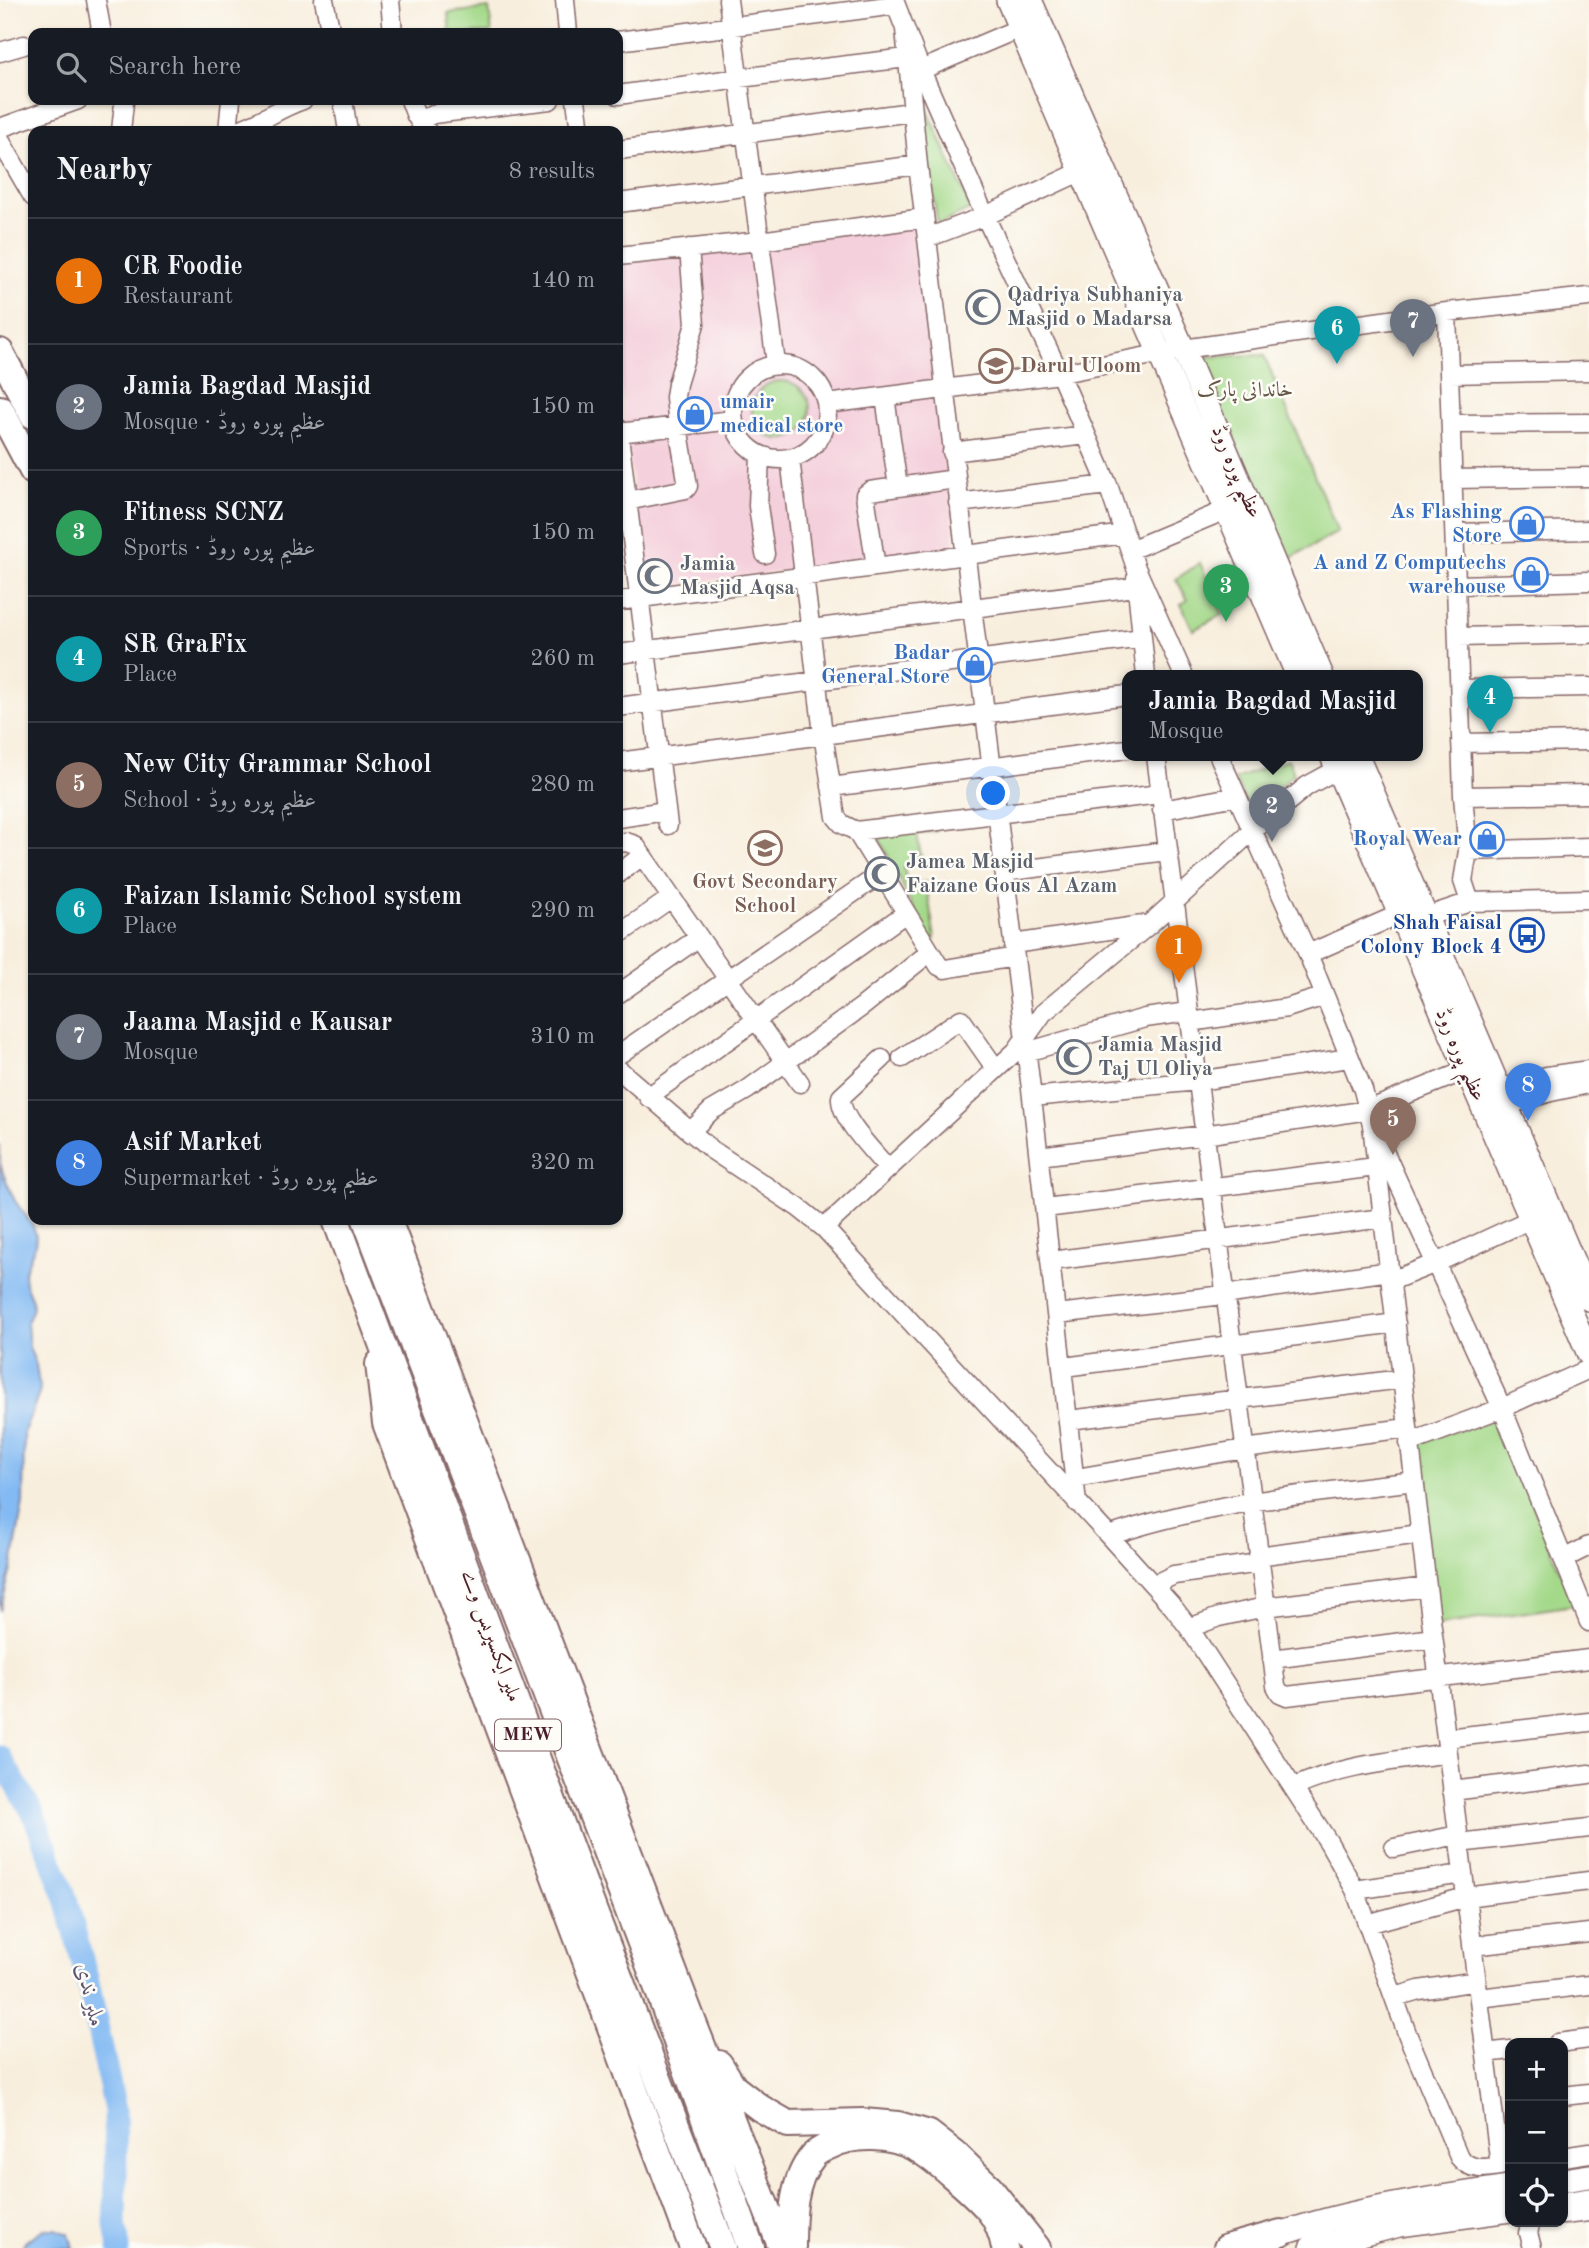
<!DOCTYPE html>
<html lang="en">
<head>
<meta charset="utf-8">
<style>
  body { margin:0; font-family:"Old Standard TT",Amiri,serif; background:#242831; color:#f1f3f6 }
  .controls { position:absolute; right:21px; bottom:21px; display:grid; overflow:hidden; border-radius:14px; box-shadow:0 2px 5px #0004 }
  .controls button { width:63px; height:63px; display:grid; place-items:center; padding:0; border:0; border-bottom:2px solid #363941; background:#171b24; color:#f1f3f6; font:35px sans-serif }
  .you { position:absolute; left:994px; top:794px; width:24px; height:24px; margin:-18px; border:5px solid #fff; border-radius:50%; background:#1a73e8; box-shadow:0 0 0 10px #1a73e833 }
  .badge { display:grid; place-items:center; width:46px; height:46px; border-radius:50%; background:#d690ce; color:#fff; font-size:23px; font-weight:700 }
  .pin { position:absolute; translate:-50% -58px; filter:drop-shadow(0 2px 4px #0008) }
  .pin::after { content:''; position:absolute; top:37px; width:24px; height:21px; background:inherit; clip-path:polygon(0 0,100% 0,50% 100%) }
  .popup { position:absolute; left:1122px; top:670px; width:301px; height:91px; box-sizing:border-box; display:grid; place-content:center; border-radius:14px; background:#171b24; filter:drop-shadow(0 2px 5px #0005); font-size:23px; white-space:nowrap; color:#9ea1a6 }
  .popup b { font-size:26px; color:#f1f3f6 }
  .popup::after { content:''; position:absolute; left:50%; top:100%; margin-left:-14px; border:14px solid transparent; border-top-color:#171b24 }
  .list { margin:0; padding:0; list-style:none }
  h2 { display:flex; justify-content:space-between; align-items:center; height:91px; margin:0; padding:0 28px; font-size:30px }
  h2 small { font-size:23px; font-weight:400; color:#9ea1a6 }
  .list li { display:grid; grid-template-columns:46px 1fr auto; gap:21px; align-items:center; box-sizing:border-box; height:126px; padding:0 28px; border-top:2px solid #363941 }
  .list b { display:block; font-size:26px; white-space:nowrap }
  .list p { margin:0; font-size:23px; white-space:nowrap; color:#9ea1a6 }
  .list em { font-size:23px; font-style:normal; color:#9ea1a6 }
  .icon { flex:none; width:38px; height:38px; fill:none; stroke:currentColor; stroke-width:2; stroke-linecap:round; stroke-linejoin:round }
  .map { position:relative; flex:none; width:1589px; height:2248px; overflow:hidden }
  .search { position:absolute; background:#171b24; box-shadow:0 2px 5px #0004; left:28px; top:28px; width:595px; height:77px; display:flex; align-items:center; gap:18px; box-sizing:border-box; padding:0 24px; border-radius:14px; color:#9ea1a6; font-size:26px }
  .panel { position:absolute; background:#171b24; box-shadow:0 2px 5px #0004; left:28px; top:126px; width:595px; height:1099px; border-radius:14px }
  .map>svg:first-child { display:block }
</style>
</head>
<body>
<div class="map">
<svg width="1589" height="2248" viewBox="0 0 1589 2248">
  <rect width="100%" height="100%" fill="#fdfcf7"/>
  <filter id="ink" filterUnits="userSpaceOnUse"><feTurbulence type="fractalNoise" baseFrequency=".0143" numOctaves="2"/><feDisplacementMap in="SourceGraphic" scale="14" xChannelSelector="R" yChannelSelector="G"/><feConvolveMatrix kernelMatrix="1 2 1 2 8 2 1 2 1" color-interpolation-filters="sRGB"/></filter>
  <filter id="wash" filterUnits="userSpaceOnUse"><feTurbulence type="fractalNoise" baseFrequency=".00686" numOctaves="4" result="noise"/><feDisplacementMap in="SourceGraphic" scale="28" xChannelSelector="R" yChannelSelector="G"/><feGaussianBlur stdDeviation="1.57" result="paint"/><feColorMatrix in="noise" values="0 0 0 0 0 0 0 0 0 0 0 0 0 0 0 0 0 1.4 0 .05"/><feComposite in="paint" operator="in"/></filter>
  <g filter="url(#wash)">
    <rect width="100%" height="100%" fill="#f8eedd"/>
    <!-- built -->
    <path fill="#f4cfdc" d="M919 223 956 549 645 589 618 364V264Z"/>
    <!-- green -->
    <path fill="#a4d98a" stroke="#777c5a" stroke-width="2" d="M489 8 492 33H450L448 13Z
      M922 97 971 209 938 225 917 101Z
      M1264 355 1338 532 1287 560 1197 357Z
      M752 410a29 29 0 1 1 58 0a29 29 0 1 1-58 0Z
      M1200 563 1223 614 1193 630 1181 604 1188 600 1176 579Z
      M1288 759 1294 773 1251 814 1235 779Z
      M935 824 937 831 917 834 922 864 904 867 907 885 926 882 935 939 929 940 876 832Z
      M1497 1419 1574 1605 1438 1625 1413 1442Z"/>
    <!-- water -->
    <path fill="#83baf3" stroke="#666c8f" stroke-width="2" d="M0 1145V1163L4 1176 15 1201 33 1226 36 1236 35 1245 24 1273 25 1284 32 1300 33 1308 27 1323 29 1347 36 1365 40 1391 24 1432 23 1503 12 1566 0 1611Z
      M44 2229H56L69 2234 73 2248H21L26 2241Z"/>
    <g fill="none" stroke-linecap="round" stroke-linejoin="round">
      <!-- river -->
      <path stroke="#83baf3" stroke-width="23" d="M0 1757 33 1813 66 1899 88 1982 115 2110 116 2170 115 2224 119 2248"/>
    </g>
  </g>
  <g filter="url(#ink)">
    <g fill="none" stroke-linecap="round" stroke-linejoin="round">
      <!-- minor casing -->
      <g stroke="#876769" stroke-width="21">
        <path id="minor" d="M96 0 101 28 98 33
          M324 0 331 33
          M390 0 393 33
          M565 0 568 33
          M728 0 776 364
          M894 0 921 70 985 216 1060 374 1108 485 1136 568 1184 676
          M905 29 918 165 1032 1097 1077 1503
          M618 41 896 5
          M0 52 24 45
          M921 70 1020 28
          M618 95 739 78 907 58
          M343 100 348 131
          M410 100 416 116 427 131
          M576 100 580 131
          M419 121 433 114 550 100
          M0 128 78 100
          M121 131 124 103
          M228 131 231 100
          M235 131C259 124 278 108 303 100
          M0 140 33 197
          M618 150 912 112
          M618 203 918 165
          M927 238 985 216 1082 171
          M618 256 760 241 924 218
          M1447 312 1463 796 1468 851 1463 881 1470 902
          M733 412a47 47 0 1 1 94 0a47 47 0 1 1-94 0Z
          M1450 374 1589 371
          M885 397 898 487 956 479
          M827 404 1052 375 1183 349 1447 312 1589 297
          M1452 424 1589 423
          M618 428 668 825
          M618 433 733 420
          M952 452 1085 435
          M760 455 758 506 765 554
          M790 458 823 734 836 817 842 824 856 831 1160 794
          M1453 479 1589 477
          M627 501 686 489 688 486 678 426 675 397 677 384 695 324 689 248
          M958 503 1108 485
          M1455 533 1589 530
          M1130 550 1226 510
          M876 567 865 495 870 491 898 487
          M1136 578 1146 676
          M1457 585 1589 581
          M618 601 1125 534
          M1458 637 1589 634
          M618 654 1135 587
          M1460 689 1589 687
          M618 707 1142 638
          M1461 743 1589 741
          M1156 756 1276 1686 1280 1693 1287 1696 1589 1659
          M1219 756 1308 954 1363 1090 1372 1125 1427 1587 1500 2166
          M618 762 1127 695
          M831 787 1127 749
          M1463 796 1589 794
          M1162 810 1237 796
          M618 818 666 811
          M856 831 939 966 945 969 1015 957
          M618 843 626 842 635 845 800 1083
          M1468 851 1589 847
          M1004 872 1167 851
          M618 874 642 856
          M1425 917 1470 902 1589 899
          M618 935 671 898
          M1013 944 1150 924
          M1308 954 1400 914
          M618 994 698 938
          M1190 1022 1287 1008 1325 996
          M1026 1052 1145 1018 1188 1012
          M618 1055 882 873
          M902 1058 961 1019 996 1069
          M882 1059 841 1097C839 1118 875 1153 888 1169
          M618 1069 712 1150 799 1208 824 1228 1109 1536 1173 1607 1189 1628 1329 1843 1355 1890 1408 2036 1459 2157C1472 2174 1491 2167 1510 2164
          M1488 1092 1547 1076 1589 1070
          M648 1097 906 913
          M1032 1097 1198 1081 1349 1058
          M1494 1109 1551 1092 1589 1084
          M690 1132 711 1111 747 1090 863 1006 930 952
          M1378 1138 1502 1408 1589 1622
          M1039 1156 1204 1135 1368 1110 1477 1066
          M1045 1208 1376 1167
          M824 1228 1016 1051 1043 1013 1150 924 1252 831 1307 786 1338 769
          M1051 1261 1383 1218
          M1391 1281 1436 1263 1531 1219
          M1057 1314 1224 1295 1390 1271
          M1064 1367 1396 1323
          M1069 1420 1402 1379
          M1409 1443 1502 1408 1589 1369
          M1076 1478 1244 1449 1407 1428
          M1109 1536C1206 1502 1312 1494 1414 1481
          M1258 1556 1420 1534
          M1563 1559 1589 1546
          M1153 1585 1174 1575 1259 1563
          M1189 1628 1219 1617 1265 1607 1427 1587
          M1272 1659 1433 1638
          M1446 1738 1589 1722
          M1293 1788C1341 1765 1395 1761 1448 1753
          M1452 1791 1589 1774
          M1459 1843 1589 1828
          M1394 1848 1458 1835
          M1355 1890 1463 1874
          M1367 1924 1466 1897 1589 1881
          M1472 1946 1589 1933
          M1395 1997 1419 1990 1477 1981
          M1479 1998 1589 1985
          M1558 2043 1589 2039
          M1486 2053 1510 2050
          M1563 2096 1589 2093
          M1563 2157 1589 2153
          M1563 2215 1589 2212
          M1531 2222 1528 2233 1532 2248"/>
      </g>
      <!-- major casing -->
      <g stroke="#876769" stroke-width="26">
        <path id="major" d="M1008 0 1298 676
          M1030 0 1183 349 1322 676
          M1332 756 1589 1354
          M1357 756 1589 1299
          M1563 2180 1589 2176
          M1563 2204 1589 2200
          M1264 2240C1343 2210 1427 2199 1510 2187
          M1311 2248 1399 2225 1510 2210"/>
      </g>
      <!-- highway casing -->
      <g stroke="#876769" stroke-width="30">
        <path id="highway" d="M0 352 33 415
          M0 409 33 471
          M336 1220 594 1912 723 2248
          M366 1220 652 1972 751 2248
          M385 1220 392 1231 695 2028 782 2248
          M379 1364 386 1423 693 2248
          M719 2064 734 2088 760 2108 788 2124 863 2122 898 2125 929 2134 956 2155 987 2185 1037 2248
          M792 2248C792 2217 792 2181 813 2156 817 2151 825 2148 831 2145 855 2133 890 2135 914 2147 931 2155 976 2195 988 2209 997 2219 1003 2235 1005 2248
          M1227 2248 1281 2233"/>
      </g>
      <!-- minor -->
      <use href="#minor" stroke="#fff" stroke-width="18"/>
      <!-- major -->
      <use href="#major" stroke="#fff" stroke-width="23"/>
      <!-- highway -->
      <use href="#highway" stroke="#fff" stroke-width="26"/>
    </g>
  </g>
  <!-- icons -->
  <defs>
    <g id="mosque-ring" transform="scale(1.75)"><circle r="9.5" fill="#fdfcf7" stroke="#6b7280" stroke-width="1.5"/><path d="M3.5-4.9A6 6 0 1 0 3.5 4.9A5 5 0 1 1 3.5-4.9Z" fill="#6b7280"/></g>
    <g id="school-ring" transform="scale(1.75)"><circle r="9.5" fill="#fdfcf7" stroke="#8d6e63" stroke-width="1.5"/><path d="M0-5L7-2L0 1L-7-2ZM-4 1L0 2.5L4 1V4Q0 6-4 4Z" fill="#8d6e63"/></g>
    <g id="shop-ring" transform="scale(1.75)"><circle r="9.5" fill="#fdfcf7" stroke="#3f7fe0" stroke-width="1.5"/><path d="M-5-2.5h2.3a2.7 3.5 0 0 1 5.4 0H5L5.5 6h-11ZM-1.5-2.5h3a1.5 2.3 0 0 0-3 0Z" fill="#3f7fe0"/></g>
    <g id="bus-ring" transform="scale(1.75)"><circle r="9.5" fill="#fdfcf7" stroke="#1a4fb4" stroke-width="1.5"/><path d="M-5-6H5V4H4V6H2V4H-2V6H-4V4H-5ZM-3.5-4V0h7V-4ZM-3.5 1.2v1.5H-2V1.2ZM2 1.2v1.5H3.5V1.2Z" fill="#1a4fb4"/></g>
  </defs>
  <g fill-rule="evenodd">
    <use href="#mosque-ring" x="983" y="307"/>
    <use href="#school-ring" x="996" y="366"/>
    <use href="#shop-ring" x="695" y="414"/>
    <use href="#shop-ring" x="1527" y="524"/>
    <use href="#shop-ring" x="1531" y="575"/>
    <use href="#mosque-ring" x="655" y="576"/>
    <use href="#shop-ring" x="975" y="665"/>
    <use href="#shop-ring" x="1487" y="839"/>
    <use href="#school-ring" x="765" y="848"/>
    <use href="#mosque-ring" x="882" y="874"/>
    <use href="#bus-ring" x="1527" y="935"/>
    <use href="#mosque-ring" x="1074" y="1057"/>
  </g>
  <g text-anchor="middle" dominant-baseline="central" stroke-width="5" stroke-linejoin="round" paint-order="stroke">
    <!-- shield labels -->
    <rect fill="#fdfcf7" stroke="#806168" stroke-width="2" x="495" y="1719.5" width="66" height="31" rx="5"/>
    <g font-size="19" font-weight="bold" fill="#4a1f2b">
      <text x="528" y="1735">MEW</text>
    </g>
    <!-- worship labels -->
    <g font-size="21" font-weight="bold" fill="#5b616d" stroke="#fdfcf7" text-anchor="start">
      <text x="1007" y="295">Qadriya Subhaniya<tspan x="1007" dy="24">Masjid o Madarsa</tspan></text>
      <text x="680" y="564">Jamia<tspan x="680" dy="24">Masjid Aqsa</tspan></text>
      <text x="906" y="862">Jamea Masjid<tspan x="906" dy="24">Faizane Gous Al Azam</tspan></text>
      <text x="1098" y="1045">Jamia Masjid<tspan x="1098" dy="24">Taj Ul Oliya</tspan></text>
    </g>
    <!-- education labels -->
    <g font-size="21" font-weight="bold" fill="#785e54" stroke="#fdfcf7" text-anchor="start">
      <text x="1020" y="366">Darul Uloom</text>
      <text x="765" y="882" text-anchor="middle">Govt Secondary<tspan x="765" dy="24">School</tspan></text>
    </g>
    <!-- park labels -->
    <g font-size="21" fill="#655748" stroke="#fdfcf7">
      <text x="1245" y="390">خاندانی پارک</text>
    </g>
    <!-- shop labels -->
    <g font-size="21" font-weight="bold" fill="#366cbe" stroke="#fdfcf7" text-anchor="end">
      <text x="720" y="402" text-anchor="start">umair<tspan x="720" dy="24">medical store</tspan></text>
      <text x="1502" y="512">As Flashing<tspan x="1502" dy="24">Store</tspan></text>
      <text x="1506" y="563">A and Z Computechs<tspan x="1506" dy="24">warehouse</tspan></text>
      <text x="950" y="653">Badar<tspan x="950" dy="24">General Store</tspan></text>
      <text x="1462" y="839">Royal Wear</text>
    </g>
    <!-- street labels -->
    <g font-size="21" fill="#4a1f2b" stroke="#fdfcf7">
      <text transform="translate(1236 472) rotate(67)">عظیم پورہ روڈ</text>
      <text transform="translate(1460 1055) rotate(67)">عظیم پورہ روڈ</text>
      <text transform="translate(491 1636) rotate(70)">ملیر ایکسپریس وے</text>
    </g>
    <!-- transit labels -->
    <g font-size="21" font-weight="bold" fill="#164399" stroke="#fdfcf7" text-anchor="end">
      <text x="1502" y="923">Shah Faisal<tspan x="1502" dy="24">Colony Block 4</tspan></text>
    </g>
    <!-- water labels -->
    <g font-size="23" font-style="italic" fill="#5e5571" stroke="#fdfcf7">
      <text transform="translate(90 1995) rotate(77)">ملیر ندی</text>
    </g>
  </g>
</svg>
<div class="controls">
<button>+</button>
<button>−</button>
<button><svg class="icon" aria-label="locate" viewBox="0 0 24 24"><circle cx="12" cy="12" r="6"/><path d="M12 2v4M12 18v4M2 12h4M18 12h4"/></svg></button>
</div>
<div class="you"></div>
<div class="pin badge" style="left:1179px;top:983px;background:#e8710a">1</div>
<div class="pin badge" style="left:1272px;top:842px;background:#6b7280">2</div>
<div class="popup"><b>Jamia Bagdad Masjid</b>Mosque</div>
<div class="pin badge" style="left:1226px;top:622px;background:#2e9e5b">3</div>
<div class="pin badge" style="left:1490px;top:733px;background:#0f9aa8">4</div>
<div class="pin badge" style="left:1393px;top:1155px;background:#8d6e63">5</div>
<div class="pin badge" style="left:1337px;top:364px;background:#0f9aa8">6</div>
<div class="pin badge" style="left:1413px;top:357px;background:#6b7280">7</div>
<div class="pin badge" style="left:1528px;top:1121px;background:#3f7fe0">8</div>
<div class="search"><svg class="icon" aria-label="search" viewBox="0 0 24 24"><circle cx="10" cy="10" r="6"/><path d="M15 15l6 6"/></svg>Search here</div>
<section class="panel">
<h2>Nearby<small>8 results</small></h2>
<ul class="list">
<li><span class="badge" style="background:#e8710a">1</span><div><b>CR Foodie</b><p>Restaurant</p></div><em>140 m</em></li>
<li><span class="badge" style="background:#6b7280">2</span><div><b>Jamia Bagdad Masjid</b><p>Mosque · عظیم پورہ روڈ</p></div><em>150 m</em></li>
<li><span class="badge" style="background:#2e9e5b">3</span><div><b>Fitness SCNZ</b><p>Sports · عظیم پورہ روڈ</p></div><em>150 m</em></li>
<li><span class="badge" style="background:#0f9aa8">4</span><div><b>SR GraFix</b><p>Place</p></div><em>260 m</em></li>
<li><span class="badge" style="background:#8d6e63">5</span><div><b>New City Grammar School</b><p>School · عظیم پورہ روڈ</p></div><em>280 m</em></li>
<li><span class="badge" style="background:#0f9aa8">6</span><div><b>Faizan Islamic School system</b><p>Place</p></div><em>290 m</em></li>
<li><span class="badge" style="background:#6b7280">7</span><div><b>Jaama Masjid e Kausar</b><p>Mosque</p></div><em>310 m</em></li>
<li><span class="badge" style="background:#3f7fe0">8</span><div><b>Asif Market</b><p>Supermarket · عظیم پورہ روڈ</p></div><em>320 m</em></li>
</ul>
</section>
</div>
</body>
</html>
